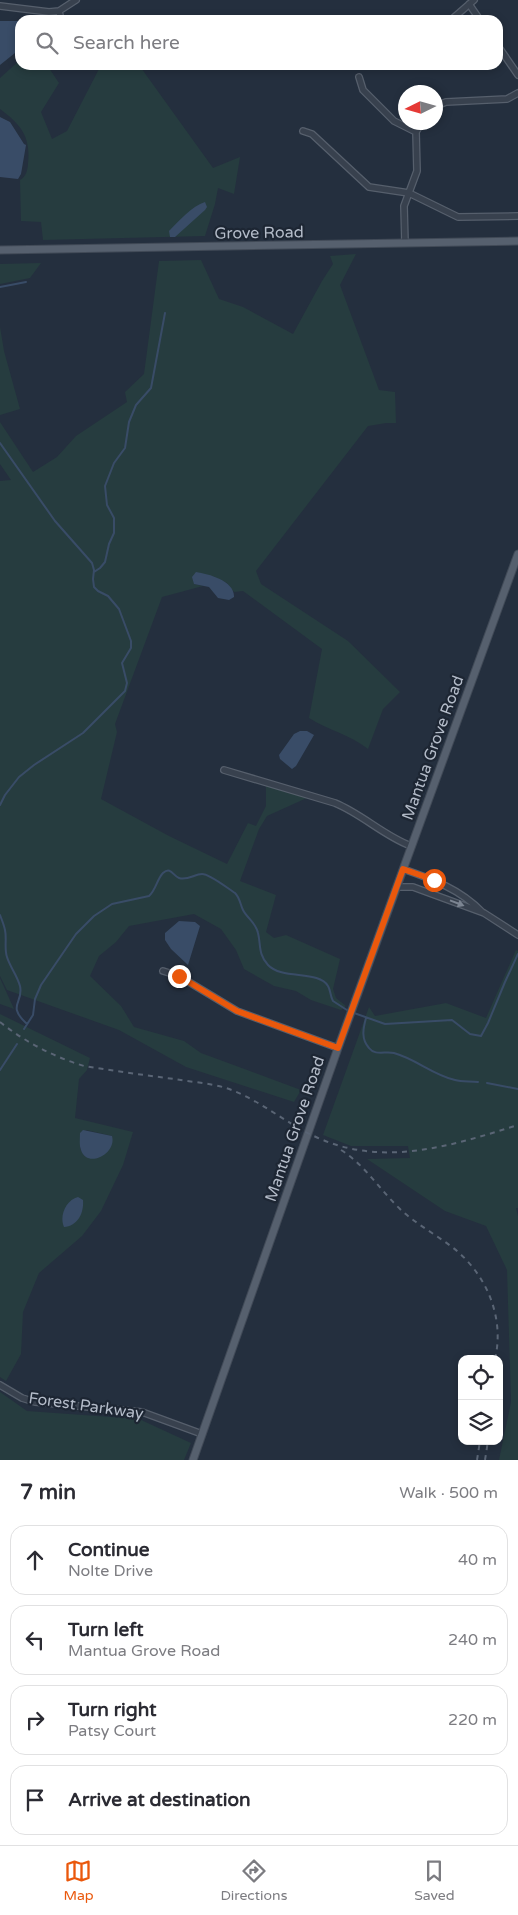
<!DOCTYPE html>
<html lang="en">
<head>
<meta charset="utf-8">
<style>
  body { margin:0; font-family:"Varela Round",sans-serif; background:#f7f7f7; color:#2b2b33 }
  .controls { position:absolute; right:15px; bottom:15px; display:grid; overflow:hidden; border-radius:10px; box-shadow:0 2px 8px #0003 }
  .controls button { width:45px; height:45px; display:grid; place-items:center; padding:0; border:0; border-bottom:1px solid #e1e1e2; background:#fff; color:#2b2b33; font:25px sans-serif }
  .compass { position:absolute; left:398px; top:85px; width:45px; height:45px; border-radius:50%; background:#fff; box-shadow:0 2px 8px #0003; rotate:265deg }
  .stop { position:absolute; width:15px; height:15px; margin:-11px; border:4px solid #ea580c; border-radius:50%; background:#fff }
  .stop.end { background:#ea580c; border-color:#fff; box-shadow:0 1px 5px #0008 }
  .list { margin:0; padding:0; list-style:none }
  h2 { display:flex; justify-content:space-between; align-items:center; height:65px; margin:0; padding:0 20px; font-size:21px }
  h2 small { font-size:16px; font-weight:400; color:#7c7c81 }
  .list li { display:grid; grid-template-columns:32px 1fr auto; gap:15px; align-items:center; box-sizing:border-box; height:70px; margin:0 10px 10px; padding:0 10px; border:1px solid #e1e1e2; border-radius:15px }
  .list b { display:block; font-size:19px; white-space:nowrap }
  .list p { margin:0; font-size:16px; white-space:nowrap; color:#7c7c81 }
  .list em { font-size:16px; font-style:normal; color:#7c7c81 }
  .icon { flex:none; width:28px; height:28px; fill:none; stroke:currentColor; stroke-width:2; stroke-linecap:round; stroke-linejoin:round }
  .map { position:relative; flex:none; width:518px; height:1460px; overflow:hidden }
  .search { position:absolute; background:#fff; box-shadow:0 2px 8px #0003; left:15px; right:15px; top:15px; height:55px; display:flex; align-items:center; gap:12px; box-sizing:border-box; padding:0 18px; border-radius:15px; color:#7c7c81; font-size:19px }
  .sheet { height:385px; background:#fff }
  nav { display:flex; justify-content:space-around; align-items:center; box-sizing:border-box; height:70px; border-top:1px solid #e1e1e2; background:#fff; font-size:14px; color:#7c7c81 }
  nav a { display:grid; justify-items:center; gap:2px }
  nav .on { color:#ea580c }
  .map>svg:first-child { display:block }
</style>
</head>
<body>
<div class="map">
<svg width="518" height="1460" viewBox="0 0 518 1460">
  <rect width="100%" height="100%" fill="#242f3e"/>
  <!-- green -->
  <path fill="#263c3f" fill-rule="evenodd" d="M20 60V65H47L59 83 41 112 52 139 67 131 101 65H139L213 168 240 157 234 194 218 188 215 204 205 236 43 240 41 222 21 221 20 180C26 177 28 169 28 163 31 136 20 124 0 109V78Z
    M356 254 340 285 379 390 395 392 396 423H386L368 426 256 571 261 584 348 641 400 692 383 709 368 749C351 735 328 730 309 718L322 649 243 591 234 592 227 583 212 576 194 584 203 586 162 597 115 724 117 732 101 799 169 836 227 864 248 823 256 826 266 806V785L309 797 267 816 259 829 240 881 276 895 266 932 274 938 286 935 340 959 333 989 336 998 346 1006 341 1010 311 1000 296 991 274 986 244 969 236 950 221 929 194 914 129 926 116 942 99 956 90 976 121 1006 134 1027 184 1041 201 1053 301 1090 294 1102 186 1067 119 1030 7 990 0 976V481L11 480 0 464V422L33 472 57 457 76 436 127 402 125 392 144 374 159 261 201 260 219 299 243 307 293 334 322 281 333 264 330 256Z
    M41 263 30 278 0 284V264Z
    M0 327 4 351 20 409 0 415Z
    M516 950 518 951V1208H516L518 1216V1460H499L511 1402 507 1270 486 1226 445 1211 367 1159 410 1158 408 1146H351L323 1135 369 1007 375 1016 446 1003 486 1018Z
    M0 978 14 1009 0 1004Z
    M0 1014 90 1058 87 1070 79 1079 75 1118 133 1132 123 1165 101 1211 82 1236 39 1273 23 1312 21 1354 6 1381 0 1377ZM86 1130 108 1135 112 1136 84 1155 80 1148Z
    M0 1392 27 1411 139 1419 191 1443 184 1460H0Z"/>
  <!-- water -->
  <path fill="#394c67" d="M0 21H20V49L0 65Z
    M0 117 10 122 24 144 26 145 21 174 18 179 0 177Z
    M205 202 207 207 205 210 175 237H170L169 231C179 221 192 206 205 202Z
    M196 572C209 574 235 581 234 597L229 600 218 598 209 587 194 584 192 577Z
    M300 731H307L314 735 296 766 292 769 280 759 279 755 294 734Z
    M179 921 195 922 200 926 188 965 171 949 165 940V933Z
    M83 1130 112 1136C117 1154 87 1169 81 1150 79 1145 80 1138 80 1133Z
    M78 1197 83 1200C84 1213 78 1226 64 1227 59 1216 66 1200 78 1197Z"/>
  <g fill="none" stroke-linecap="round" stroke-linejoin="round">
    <!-- stream -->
    <path stroke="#394c67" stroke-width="2" d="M0 287 26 282
      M0 443 55 521 92 563 94 570 93 579 94 587 98 591 108 596 119 609 131 641V648L122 663 127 683 125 691 83 733 34 765 19 777 5 795 0 805
      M94 572 100 568 105 562 109 544 114 533V518L107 505 105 486 114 463 125 448 129 422 136 405 151 388 165 313
      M0 915C2 920 4 925 5 930 7 939 4 948 7 957 10 967 17 975 20 986 24 1003 6 1005 27 1024
      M354 1013 385 1024 452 1020 470 1034 481 1036 488 1023 505 982 518 954
      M366 1018C363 1029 361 1039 369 1048 375 1056 385 1051 394 1053 416 1059 433 1075 455 1080 462 1082 470 1081 478 1082
      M24 1029 33 1015 35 999 41 985 76 934 94 916 112 904 149 896C156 890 157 879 163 873 171 866 173 876 179 878 187 881 195 874 202 874 210 874 227 888 235 893 240 898 240 904 243 910 247 918 256 923 258 933 261 945 258 954 268 965 282 980 319 970 328 986 331 991 330 996 333 1001L350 1012
      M0 1070 17 1044
      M487 1083 518 1089"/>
    <!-- minor casing -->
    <g stroke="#565f6c" stroke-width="8">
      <path id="minor" d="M469 4 480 20
        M0 6 49 12 59 11 76 0
        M59 11 61 20
        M451 20 474 0
        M498 46 518 75
        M359 77 363 90 394 121 416 132
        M436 106 446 102 507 99 518 93
        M303 131 312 134 369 187 409 193 458 217 518 216
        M405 243 404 206 417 171 416 132 422 122
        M224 770 335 803C362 814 384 836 411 846
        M403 869C432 879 460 889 482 912
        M397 887H413L484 913 518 935
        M163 971 179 976 237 1011 338 1048
        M0 1385 22 1398 35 1402 142 1412 202 1434"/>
    </g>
    <!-- major casing -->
    <g stroke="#414a57" stroke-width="9">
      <path id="major" d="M0 250 518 241
        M193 1460 338 1048 518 554"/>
    </g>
    <!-- minor -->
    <use href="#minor" stroke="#38414e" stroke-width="5.5"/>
    <!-- major -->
    <use href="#major" stroke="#56606e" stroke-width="7"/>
    <!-- rail -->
    <path stroke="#5a6575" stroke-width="2" stroke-dasharray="5 5" stroke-linecap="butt" d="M0 1022C25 1042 54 1057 84 1066 114 1071 144 1075 174 1079 191 1082 210 1083 226 1088 259 1099 285 1123 316 1137 383 1168 451 1146 518 1125
      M341 1150C365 1165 379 1189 400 1209 416 1224 435 1234 452 1247 486 1273 505 1317 495 1359
      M477 1460 480 1441
      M485 1460 488 1441"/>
  </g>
  <!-- one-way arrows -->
  <defs><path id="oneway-solid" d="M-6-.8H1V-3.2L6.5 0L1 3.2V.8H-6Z" transform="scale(1.25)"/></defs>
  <use fill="#7c8592" href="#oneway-solid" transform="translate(457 903) rotate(21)"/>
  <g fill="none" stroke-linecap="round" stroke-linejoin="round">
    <!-- route -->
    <path stroke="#ea580c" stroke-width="6" d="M179 976 237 1011 338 1048 403 869 434 880"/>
  </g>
  <g text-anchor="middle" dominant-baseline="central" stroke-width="4.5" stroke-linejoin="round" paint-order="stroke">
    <!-- street labels -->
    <g font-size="16" fill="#b4bcc9" stroke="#1d2633">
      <text transform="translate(259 233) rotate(-1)">Grove Road</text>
      <text transform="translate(433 748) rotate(-70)">Mantua Grove Road</text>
      <text transform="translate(295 1129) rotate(-71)">Mantua Grove Road</text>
      <text transform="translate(86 1406) rotate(8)">Forest Parkway</text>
    </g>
  </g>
</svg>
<div class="controls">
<button><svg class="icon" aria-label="locate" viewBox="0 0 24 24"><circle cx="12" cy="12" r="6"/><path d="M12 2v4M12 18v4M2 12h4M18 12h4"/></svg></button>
<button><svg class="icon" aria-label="layers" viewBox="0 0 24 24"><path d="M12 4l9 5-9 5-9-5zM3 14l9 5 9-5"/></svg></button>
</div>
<svg class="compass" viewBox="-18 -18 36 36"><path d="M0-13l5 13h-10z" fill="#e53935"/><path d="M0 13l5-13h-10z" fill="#7c7c81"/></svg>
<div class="stop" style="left:434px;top:880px"></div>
<div class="stop end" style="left:179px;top:976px"></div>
<div class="search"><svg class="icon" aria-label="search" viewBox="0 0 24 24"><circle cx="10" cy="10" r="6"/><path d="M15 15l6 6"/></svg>Search here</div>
</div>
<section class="sheet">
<h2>7 min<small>Walk · 500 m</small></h2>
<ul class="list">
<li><svg class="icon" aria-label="ahead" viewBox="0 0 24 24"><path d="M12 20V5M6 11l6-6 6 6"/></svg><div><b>Continue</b><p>Nolte Drive</p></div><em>40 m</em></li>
<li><svg class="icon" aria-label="left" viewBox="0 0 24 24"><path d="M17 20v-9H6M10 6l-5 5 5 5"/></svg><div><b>Turn left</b><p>Mantua Grove Road</p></div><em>240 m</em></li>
<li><svg class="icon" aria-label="right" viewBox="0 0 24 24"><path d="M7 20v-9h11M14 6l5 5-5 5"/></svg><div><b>Turn right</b><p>Patsy Court</p></div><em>220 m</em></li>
<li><svg class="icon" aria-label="arrive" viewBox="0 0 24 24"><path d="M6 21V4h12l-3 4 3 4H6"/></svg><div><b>Arrive at destination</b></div></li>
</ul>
</section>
<nav>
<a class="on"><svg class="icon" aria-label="map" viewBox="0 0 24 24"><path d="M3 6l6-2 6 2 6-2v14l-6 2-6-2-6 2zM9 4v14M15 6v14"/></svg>Map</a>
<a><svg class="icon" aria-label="directions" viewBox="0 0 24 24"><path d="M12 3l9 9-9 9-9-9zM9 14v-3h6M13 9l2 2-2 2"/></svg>Directions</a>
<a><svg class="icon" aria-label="saved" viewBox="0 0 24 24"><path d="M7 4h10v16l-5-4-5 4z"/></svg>Saved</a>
</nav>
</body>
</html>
